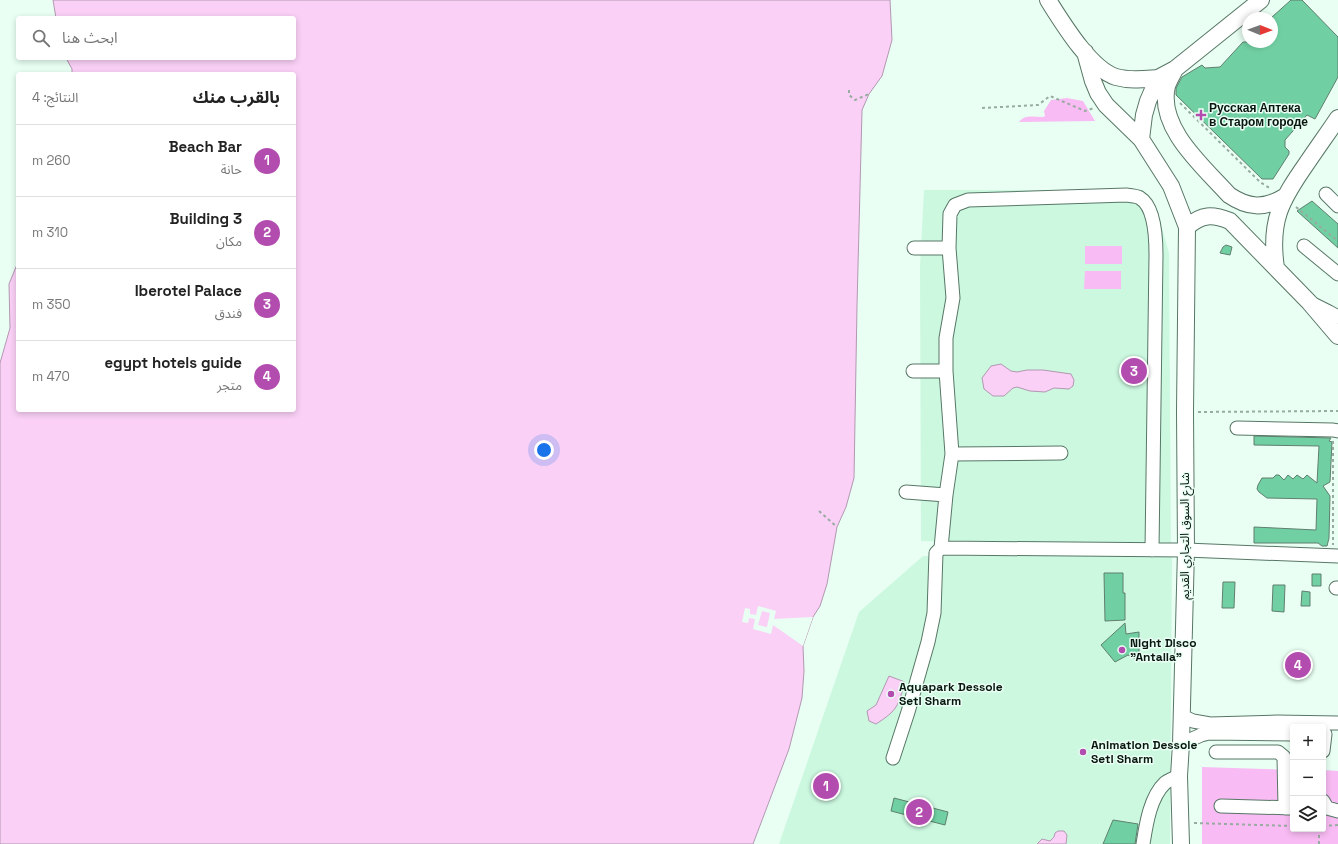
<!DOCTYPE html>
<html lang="ar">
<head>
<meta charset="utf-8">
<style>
  body { margin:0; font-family:"Space Grotesk","Noto Sans Arabic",sans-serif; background:#f6f6f6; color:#222; direction:rtl }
  .controls { position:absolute; right:12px; bottom:12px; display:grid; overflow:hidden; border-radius:4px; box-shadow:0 2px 6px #0003 }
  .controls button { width:36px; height:36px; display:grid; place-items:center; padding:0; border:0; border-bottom:1px solid #e0e0e0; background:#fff; color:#222; font:20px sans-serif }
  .compass { position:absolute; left:1242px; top:12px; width:36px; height:36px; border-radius:50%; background:#fff; box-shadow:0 2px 6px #0003; rotate:91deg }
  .you { position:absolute; left:544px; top:450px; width:14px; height:14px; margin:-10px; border:3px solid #fff; border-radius:50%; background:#1a73e8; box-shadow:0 0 0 6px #1a73e833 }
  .badge { display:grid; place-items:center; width:26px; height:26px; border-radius:50%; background:#b34caf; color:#fff; font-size:13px; font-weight:700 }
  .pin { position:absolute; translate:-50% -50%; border:2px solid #fff; box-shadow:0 1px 4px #0006 }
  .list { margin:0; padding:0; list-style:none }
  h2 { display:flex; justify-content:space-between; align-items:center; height:52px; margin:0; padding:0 16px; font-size:17px }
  h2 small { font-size:13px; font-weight:400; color:#767676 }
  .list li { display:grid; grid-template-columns:26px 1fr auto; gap:12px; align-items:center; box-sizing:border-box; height:72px; padding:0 16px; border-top:1px solid #e0e0e0 }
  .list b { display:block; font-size:15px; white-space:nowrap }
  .list p { margin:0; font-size:13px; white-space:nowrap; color:#767676 }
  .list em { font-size:13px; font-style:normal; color:#767676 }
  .icon { flex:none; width:22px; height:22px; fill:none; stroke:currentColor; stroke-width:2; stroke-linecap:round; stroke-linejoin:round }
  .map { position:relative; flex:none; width:1338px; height:844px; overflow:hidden; direction:ltr }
  .search { position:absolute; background:#fff; box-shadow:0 2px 6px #0003; left:16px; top:16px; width:280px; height:44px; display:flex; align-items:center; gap:10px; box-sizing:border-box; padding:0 14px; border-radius:4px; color:#767676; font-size:15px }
  .panel { position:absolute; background:#fff; box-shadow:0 2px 6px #0003; left:16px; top:72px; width:280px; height:340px; border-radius:4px; direction:rtl }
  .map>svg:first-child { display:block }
</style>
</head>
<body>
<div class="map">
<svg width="1338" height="844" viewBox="0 0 1338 844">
  <rect width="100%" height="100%" fill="#e9fff3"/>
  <!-- built -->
  <path fill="#ccf8e0" d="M924 190H1143L1159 218 1169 253 1171 548 921 541 920 267Z
    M923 556H1172L1170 844H779L859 612Z"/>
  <!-- green -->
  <path fill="#f8bbf3" d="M1067 98 1083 101 1095 121 1019 122C1025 114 1034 117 1043 117L1045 116 1044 111 1051 100Z
    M1085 246H1122V264H1085Z
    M1085 271H1121V289H1084Z
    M1202 767 1293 770V829H1323V770L1338 771V844H1202Z"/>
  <!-- water -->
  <path fill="#fad0f6" stroke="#b298b1" d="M53 0H890L892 40 882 76 869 94 862 110 857 306 854 478 846 507 837 527 827 584 820 606 813 617 803 646 804 671 802 698 789 749 753 844H0V363L10 328 9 284 18 262V410H294V74H72V69L66 58H294V18H56Z
    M1001 364 1011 371 1017 372 1027 370H1043L1071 374 1074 380 1073 386 1069 389 1054 388 1045 392 1030 391 1017 387 1013 388 1004 396H993L984 389 982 378 991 366Z
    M889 676 905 682C898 706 898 710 876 724L869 721 867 711 876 705Z
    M1058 831H1064L1067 835 1066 844H1037L1042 839 1050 841 1054 837 1055 833Z"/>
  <!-- pier -->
  <path fill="#e9fff3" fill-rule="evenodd" d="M758 606 776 611 774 619 813 617 803 646 773 625 771 634 753 629 755 619 749 618 748 623 742 622 745 608 750 609V614L756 615ZM762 611 770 613 767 627 758 625Z"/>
  <!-- building -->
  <path fill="#71d0a3" stroke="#5f7f6e" d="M1291 0H1302L1338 37V77L1315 119 1307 115 1285 140V147L1289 151V154L1273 179H1262L1176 95V88L1182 77 1202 65 1205 68 1220 67 1243 42H1272V17Z
    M1312 201 1338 224V248L1297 211Z
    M1226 245 1232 247 1230 255 1220 253 1223 247Z
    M1254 436 1331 438 1329 441 1332 442 1330 482 1323 486 1330 496 1329 538 1327 546H1322L1318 543H1254V527L1316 530 1317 499 1267 498 1259 492 1257 489 1258 485 1262 478H1273L1276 475H1279L1284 480 1288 475 1293 479 1297 475 1303 479 1307 475 1317 483 1319 446 1254 445Z
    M1104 573H1123V593H1125V620L1105 621Z
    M1312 574H1321V586H1312Z
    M1223 582H1235L1234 608H1222Z
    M1273 585H1285L1284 612 1272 611Z
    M1302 591 1310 592V606H1301Z
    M1125 623 1126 634 1139 632V661L1128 655 1115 662 1101 645Z
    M894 798 948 812 945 825 891 811Z
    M1113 820 1138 824 1135 844H1103Z"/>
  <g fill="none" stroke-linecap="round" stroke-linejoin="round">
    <!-- minor casing -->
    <g stroke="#577766" stroke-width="15">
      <path id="minor" d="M1326 194 1338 206
        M1304 246 1338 274
        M914 248H949
        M1311 303 1329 312 1338 317
        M913 371H946
        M1237 428 1333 430 1338 431
        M952 454 1061 453
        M906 492 946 495
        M941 548 946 495 952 454 946 371V338L953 298 949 248 950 214 955 205 968 200 1127 195C1131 196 1137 196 1140 198 1155 207 1156 240 1156 255L1152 550
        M1336 588H1338
        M1182 716 1193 721 1210 724 1277 722 1338 723
        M1181 744 1201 735 1209 733 1293 734
        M1323 751 1325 734
        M1216 752H1278L1284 757 1285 808
        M893 758 908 712 928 642 934 613 936 553 941 548 1186 550 1338 556
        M1323 801 1327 808 1338 811
        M1221 806 1293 808
        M1143 844C1146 825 1150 797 1165 783 1169 780 1174 778 1179 776"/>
    </g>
    <!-- major casing -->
    <g stroke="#577766" stroke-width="18">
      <path id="major" d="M1048 0C1062 22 1090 69 1116 77 1130 81 1144 79 1158 78
        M1085 52 1093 81 1098 93 1106 105 1141 139 1171 186 1187 227 1185 412 1186 550 1181 744 1179 776 1181 844
        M1175 69C1173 74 1169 80 1167 86 1157 128 1204 167 1229 195 1248 208 1264 209 1284 197
        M1141 139 1144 115 1148 101 1158 78 1175 69 1261 0
        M1187 227C1202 214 1212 214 1230 221L1309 302 1338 336
        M1276 268C1269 221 1281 200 1307 163 1317 148 1328 133 1338 118"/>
    </g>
    <!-- path -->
    <path stroke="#98aba1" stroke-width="2" stroke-dasharray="3 3" stroke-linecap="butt" d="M849 90V95L855 100 869 94
      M1180 103 1260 182 1271 189
      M982 108 1038 105 1050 96 1085 111 1094 108
      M1296 207 1338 241
      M1198 412 1338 411
      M1333 441V545
      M819 511 837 527
      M1194 823 1293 826
      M1323 826 1338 825
      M1319 829V844"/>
    <!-- minor -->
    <use href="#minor" stroke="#fff" stroke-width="13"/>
    <!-- major -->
    <use href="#major" stroke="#fff" stroke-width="16"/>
  </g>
  <!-- markers -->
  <g fill="#b34caf" stroke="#e9fff3" stroke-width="1.5">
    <path d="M1199 109h4v4h4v4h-4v4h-4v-4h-4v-4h4z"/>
    <circle cx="1122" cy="650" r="4"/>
    <circle cx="891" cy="694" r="4"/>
    <circle cx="1083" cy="752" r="4"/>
  </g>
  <g text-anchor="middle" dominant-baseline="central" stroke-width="3" stroke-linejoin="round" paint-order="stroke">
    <!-- poi labels -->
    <g font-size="12" font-weight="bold" fill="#091610" stroke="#e9fff3" text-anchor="start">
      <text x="1209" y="108">Русская Аптека<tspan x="1209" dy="14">в Старом городе</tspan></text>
      <text x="1130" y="643">Night Disco<tspan x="1130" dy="14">"Antalia"</tspan></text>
      <text x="899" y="687">Aquapark Dessole<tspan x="899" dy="14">Seti Sharm</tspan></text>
      <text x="1091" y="745">Animation Dessole<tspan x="1091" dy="14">Seti Sharm</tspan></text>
    </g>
    <!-- street labels -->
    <g font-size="12" fill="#091610" stroke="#e9fff3">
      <text transform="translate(1185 536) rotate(-90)">شارع السوق التجاري القديم</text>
    </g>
  </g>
</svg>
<div class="controls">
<button>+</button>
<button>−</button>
<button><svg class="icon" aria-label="layers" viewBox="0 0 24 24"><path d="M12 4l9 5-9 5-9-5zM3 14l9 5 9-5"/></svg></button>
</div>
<svg class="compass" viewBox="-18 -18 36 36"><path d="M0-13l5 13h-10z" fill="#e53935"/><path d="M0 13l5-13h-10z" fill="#767676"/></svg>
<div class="you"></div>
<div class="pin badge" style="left:826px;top:786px">1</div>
<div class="pin badge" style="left:919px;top:812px">2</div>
<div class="pin badge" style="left:1134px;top:371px">3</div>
<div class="pin badge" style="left:1298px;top:665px">4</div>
<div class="search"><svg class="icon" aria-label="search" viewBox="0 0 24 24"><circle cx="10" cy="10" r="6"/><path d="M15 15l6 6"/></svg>ابحث هنا</div>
<section class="panel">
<h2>بالقرب منك<small>النتائج: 4</small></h2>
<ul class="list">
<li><span class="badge">1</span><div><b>Beach Bar</b><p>حانة</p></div><em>260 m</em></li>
<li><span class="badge">2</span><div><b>Building 3</b><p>مكان</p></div><em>310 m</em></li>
<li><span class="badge">3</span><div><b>Iberotel Palace</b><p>فندق</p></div><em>350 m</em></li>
<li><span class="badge">4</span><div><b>egypt hotels guide</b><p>متجر</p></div><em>470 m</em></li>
</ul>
</section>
</div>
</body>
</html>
